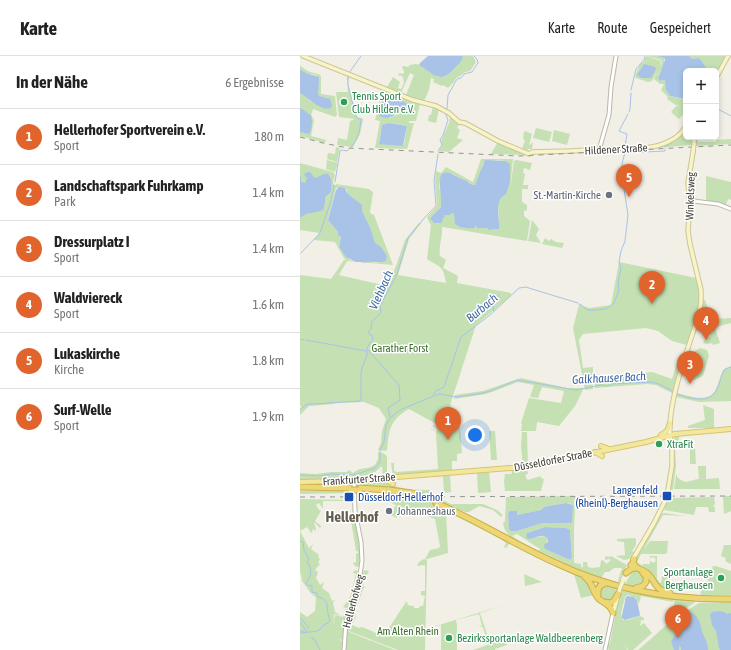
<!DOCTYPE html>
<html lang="de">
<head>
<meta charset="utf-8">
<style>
  body { margin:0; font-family:"Asap Condensed",sans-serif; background:#f2f2f2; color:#222 }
  .controls { position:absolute; right:12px; top:12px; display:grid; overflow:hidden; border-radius:6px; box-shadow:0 2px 6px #0003 }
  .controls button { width:36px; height:36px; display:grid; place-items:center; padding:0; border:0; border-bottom:1px solid #e0e0e0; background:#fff; color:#222; font:20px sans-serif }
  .you { position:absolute; left:175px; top:379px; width:14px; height:14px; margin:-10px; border:3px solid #fff; border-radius:50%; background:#1a73e8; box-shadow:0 0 0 6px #1a73e833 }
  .badge { display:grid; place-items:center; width:26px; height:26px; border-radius:50%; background:#e1642d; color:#fff; font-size:13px; font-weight:700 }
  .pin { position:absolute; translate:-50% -33px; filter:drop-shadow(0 1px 2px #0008) }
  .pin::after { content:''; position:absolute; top:21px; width:14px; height:12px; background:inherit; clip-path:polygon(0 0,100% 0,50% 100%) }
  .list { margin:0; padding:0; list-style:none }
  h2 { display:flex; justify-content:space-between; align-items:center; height:52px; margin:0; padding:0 16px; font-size:17px }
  h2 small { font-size:13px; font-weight:400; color:#767676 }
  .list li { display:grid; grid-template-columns:26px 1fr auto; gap:12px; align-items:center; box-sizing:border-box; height:56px; padding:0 16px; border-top:1px solid #e0e0e0 }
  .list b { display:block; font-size:15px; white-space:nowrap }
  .list p { margin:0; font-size:13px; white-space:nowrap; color:#767676 }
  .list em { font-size:13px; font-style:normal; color:#767676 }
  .map { position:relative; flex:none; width:431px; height:594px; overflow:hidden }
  header { display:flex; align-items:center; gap:24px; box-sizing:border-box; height:56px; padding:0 20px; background:#fff; border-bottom:1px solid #e0e0e0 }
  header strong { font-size:19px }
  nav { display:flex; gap:22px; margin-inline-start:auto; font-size:14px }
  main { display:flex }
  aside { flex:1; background:#fff }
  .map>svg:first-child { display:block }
</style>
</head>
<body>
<header>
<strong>Karte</strong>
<nav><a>Karte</a><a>Route</a><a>Gespeichert</a></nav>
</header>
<main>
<aside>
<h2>In der Nähe<small>6 Ergebnisse</small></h2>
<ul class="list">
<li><span class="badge">1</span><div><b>Hellerhofer Sportverein e.V.</b><p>Sport</p></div><em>180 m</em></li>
<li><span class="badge">2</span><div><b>Landschaftspark Fuhrkamp</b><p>Park</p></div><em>1.4 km</em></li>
<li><span class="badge">3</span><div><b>Dressurplatz I</b><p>Sport</p></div><em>1.4 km</em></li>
<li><span class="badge">4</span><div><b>Waldviereck</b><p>Sport</p></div><em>1.6 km</em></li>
<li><span class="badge">5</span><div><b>Lukaskirche</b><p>Kirche</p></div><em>1.8 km</em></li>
<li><span class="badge">6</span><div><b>Surf-Welle</b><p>Sport</p></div><em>1.9 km</em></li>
</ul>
</aside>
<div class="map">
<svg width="431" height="594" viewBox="0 0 431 594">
  <rect width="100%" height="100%" fill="#f1efe6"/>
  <!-- green -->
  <path fill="#c5e0b3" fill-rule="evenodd" d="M163 0H173L176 6 170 15 165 16 160 20 156 22 154 26 148 32 143 29 142 30 133 26 134 23 131 22 129 34 124 45 106 39 114 19 110 17 101 37 87 31 93 21 100 26 98 32 101 33 104 27 103 21 100 19 98 20 99 17 104 18V15L102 11 103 10 108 11 110 9C112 9 114 8 116 8 130 9 137 33 154 13 158 8 162 6 163 0Z
    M346 0 361 5 360 11 362 6 361 4 347 0H357L364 2V8L358 20 362 25 364 24 366 25V34L370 40 386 43V56L367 43 368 41 361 34 364 28H360L354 23 359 13 352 25 348 26 336 22 335 20 340 8 344 6Z
    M389 0H426L416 19V15H408L402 5 399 2 392 3Z
    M0 10C3 11 5 14 8 15 13 18 17 16 21 20V38L35 40 37 59 35 61 13 53 11 59 14 64 11 80 26 84 25 87 0 80V76L10 77 12 63 3 53 0 52V37L6 40 10 45 28 53 27 42 20 40 18 38 16 19 6 17 0 13Z
    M45 18 49 19 48 29 57 61 63 63 60 78 53 91 37 89 38 82 47 84 50 65 55 63 39 61 36 36H48L47 20Z
    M83 33 120 48 116 65H109V67H114L107 93 75 92 80 65 75 64ZM85 39 91 40 106 58 100 56 90 62 79 56 83 43ZM89 67 107 70 104 89 102 90 79 86 81 75Z
    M377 49 385 56 379 63 371 56Z
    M133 50 139 53 136 67 128 65 129 59H131Z
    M150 60 160 67 157 72 160 74 157 82 163 84 149 96 139 95 142 90 141 85 149 67Z
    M236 72 252 76 249 86 233 82Z
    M386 72V81H392V89L356 92 373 84 374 86 375 83 382 79V77Z
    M254 74 270 78 267 89 252 85Z
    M225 75 232 78 229 90 233 86 232 93H229V92L228 94 222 93 225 84 223 83 224 79 223 78Z
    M396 81H397L398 86H416V84L431 83V88L396 90Z
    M198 86 229 99 191 98Z
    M36 91 40 92 37 106 27 103 28 97 35 98Z
    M181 103H213L210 134 214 105 216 104 232 107 230 114 224 112 223 117 225 118 223 129H228V133H222V146L227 149V154L224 155V160L230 165 227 185 131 169 128 164 127 161 137 150 135 125 136 115 141 117 146 111 173 126ZM197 104 206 105 210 108V126L208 131 198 146 199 173 189 174 187 172H177L176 170 174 172C168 172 161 172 156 169L154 158 152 156 146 158 139 167C134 168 133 166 130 163L133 159 141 151 142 143 139 130 140 125 153 118C158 122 165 122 170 128L175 129 181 116 183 107Z
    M27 104 38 107 35 116 26 113Z
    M0 107 33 116 35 119 33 126 34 129H36V128L69 133 73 136 70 157 74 159 93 209 47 205 39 219 87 230 96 210 105 184 119 167H121L109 183 98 219 146 227C143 209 141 212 127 203L131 169 142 171C143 182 138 190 140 200L146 204 143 212 158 220 157 227 211 237V240L176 269 151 346 148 371H160L162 397 157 398V405H152V416L93 420 91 407H94V414L96 416 138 413 136 376 131 373V372L136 376 137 373 133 370V369L138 372 140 370 109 353C90 364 89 373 87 394L85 395 78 394 81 387 82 375 86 363 79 352 64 346 36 347 33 348 9 350 0 359V353L2 351 0 349V219L31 223 44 204H46L44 202 35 186 14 184 19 177 0 174ZM36 132H45L47 134V137L57 145 70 171 74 187 81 191 87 202 86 205 76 207 69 205 56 206 50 204 41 194 39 191 41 181 38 176 28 164Z
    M406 120 431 126V144L428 143 426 149 406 145Z
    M232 164 239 173 236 179 241 187 228 185Z
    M245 182 249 185 251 183 256 186 264 187 262 192 242 188Z
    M319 206 396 222C404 245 394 267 387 289L372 285 358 275 346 272 283 278 279 284 283 312 293 311V333L285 334 273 272 279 249 289 252 311 249Z
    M403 244H405L420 287 413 289 412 287 407 288 403 287 406 280 410 281 411 279 405 277 406 274 404 273 409 261 406 255 402 254Z
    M431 262V267L416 271 414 263Z
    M400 292 407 294 409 300 403 319 401 321 394 324 387 321 386 318 393 296Z
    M377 307 380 310 372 337 356 329 347 328 295 332V322L352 316 372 323Z
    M431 310V345L399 346 376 341 377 337C389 340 409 348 416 333 419 327 420 320 423 314Z
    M221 322 267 332H283V334L275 350 259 370 237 366 236 375H221L222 368 221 367 229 342 261 347 264 335 242 331 238 342 230 341 234 329 218 326 186 338 154 343 155 339 183 335Z
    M403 349 414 353V372H388V370L405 364Z
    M189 375H195L197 404H191Z
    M222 376H227L228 410H223L221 389Z
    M376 379H379V390L375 391 376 410 373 433 370 435 374 413V383Z
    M390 392H395L396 408H390Z
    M78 396 83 397 87 400V420L83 422 82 410 75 416H73V419H69L71 423 43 422V425H2L0 424V417L16 418 31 416H47L49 414 53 417C62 410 66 414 75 409L78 403Z
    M398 410H406V423L419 422 420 433H374L376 419 377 418V421C387 430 388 424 399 423Z
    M227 412 228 418H226V422L228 424 241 420V422L244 423 241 435H205L204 425 205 418H212L211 413Z
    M189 415 191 436 178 437 177 416Z
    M150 418 151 436 144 437 143 420 118 422V421Z
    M86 425C99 434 114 434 130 434L132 437H116L58 430 57 427Z
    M0 435H53V437L0 438Z
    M276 440 274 445 275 455 274 471V507L281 508V511H283V506H287L288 511 292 512 300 511 301 505 302 504 305 506 306 508 310 505V503L305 504V500L309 501 311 500 327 509 320 526 318 525 322 512H314L309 516H305L301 522 274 511 239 495 240 493 217 478 212 480 223 488C212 482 205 479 203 467L205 465 206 441ZM266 447 272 448 271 467H243L217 475 209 473 208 456 217 459 241 454 244 451 248 450ZM245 471 266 472 270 474 272 501 270 504 245 493 248 483 246 480 227 482V477Z
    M423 440H431V455L424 458Z
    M95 441 119 443 137 449 283 521 309 553 294 539 281 542 274 518 245 505 210 487 206 492 204 491 206 487 200 482 146 455 148 497 127 503H125L130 494 139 492 140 490 135 463 101 451 97 462 91 459 95 450H97L90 446H86V442Z
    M127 441H137L151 448H183L197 454 203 459 201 461 193 454 179 450 169 456H165Z
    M414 441 415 448 413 450 415 451V456H409L408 451H396L394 459 364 454 368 442Z
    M0 443 50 444 49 445H23V453L19 447 16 449 19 454 21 455 15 465 21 470 20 472 14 466 16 474 15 475 14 473 12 474 13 475 11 477 7 471 0 475Z
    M364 457 386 460 363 459 344 493 350 485H368L367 497 365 498H341L337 506 344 511 342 508H350V505L354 507 356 504 354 501 350 502V500H357V523L360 527H361L362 520H370L369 535 364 534 335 509 336 503 361 458Z
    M50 458H54L55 460 60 478 61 509 58 511 55 510 53 507 56 506V498L59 496 56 495Z
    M0 475 9 492 13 488 11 493 19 499 18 501 20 503 18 507 20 508 15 514 18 516 16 522 20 529 24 526 22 532 29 537 32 545 35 544 33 547 35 556 41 560 34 558 33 570 35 559 43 561 45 553H49L43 551 50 541 56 518 53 517 54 515 55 514 60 516 59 526 50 553 44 583 42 584 39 583 34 574 39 583 43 586V594H0V556L7 561 15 555 16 542 10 536 2 525 1 517H0Z
    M317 483 335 482 336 483V489L332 495 334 496 329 503 324 504 316 500 325 499 324 486 317 485Z
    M424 489H431V508L425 505 426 502 421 500Z
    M124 503 127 504 125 594H98L46 574 52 554H57L54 559 56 560 52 569 59 572 62 571 74 576V577L87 575 106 546 108 547 107 549 114 550V552H119L120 550H123L125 540 121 539V535H125V507V509L117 510 119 506Z
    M413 510H416L431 515V539H403L400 538 405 527 403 534 405 535 407 525H408L409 518Z
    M64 514 69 515 65 522 63 530 65 531 63 533 57 551 55 549Z
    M333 514H335L344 519 345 527 337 531 325 528Z
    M224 518 242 526 225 530Z
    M305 528 318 531 314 542 309 546 300 540 299 532Z
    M323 533 374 542 373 546 341 540 339 548 336 542 328 539 325 541 321 557 323 564H328L340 560 344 562V564L338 565H341L340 570 344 567 352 577 333 594H328L324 588 327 594H309L307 591 310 587 317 550Z
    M374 543 385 544 386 543H396L394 547 377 558H375Z
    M431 546V594H338L370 566 399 547Z
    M204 549 180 557 190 587 188 588 183 571H179L182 570 179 558 156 564 157 569V594H141V569L126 573Z
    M47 575 69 584 70 586V584L95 594H45Z
    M205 583 207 589 195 593V594H173Z"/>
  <!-- water -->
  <path fill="#a8c3e7" d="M128 0H163C162 7 158 8 154 13 140 29 133 17 119 9L120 7Z
    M357 0H389L392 3 399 2 402 5 408 15H386V43L370 40 366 34 365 24 360 25 358 22 365 4 364 2Z
    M344 8 355 11 356 13 351 22H341L337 19Z
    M0 13 6 17 19 21 18 38 20 40 30 43 32 49 31 52C21 56 9 42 0 37Z
    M85 39 91 40 110 49 109 57 106 58 100 56 99 58 97 57C91 62 87 63 79 60 78 55 81 43 85 39Z
    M0 52C5 53 6 57 11 59 13 65 12 73 9 78L0 76Z
    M89 67 107 70 103 90 79 88 82 69Z
    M185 104 206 105 210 108V126L206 138C193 145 200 161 199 173L189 174 187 172H177L176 170 174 172C168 173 159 172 155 168L154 158 152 157 149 159H145L141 167H134L130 163 133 159 141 151C141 149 141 147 141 145 142 137 132 106 156 120 161 123 166 123 170 128L175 129Z
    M8 116H10L15 122C20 121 23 117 28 118 33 123 31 129 31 136L25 141V147L23 154C15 157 6 156 0 162V120L1 121V126L5 127 8 120 4 125 6 122 4 118Z
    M39 131 45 132 47 137 62 149V155L70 171 75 187 81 191 87 200 86 205C78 208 71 204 64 207L63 206H56L46 201 39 191 41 181 38 179V176L28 164 36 134Z
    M266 447 273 449 272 466 271 467H243L217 475H211L209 473 208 457 210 455H217V459L241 454 244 451 248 450Z
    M245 471 266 472 270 474 272 501 270 504 245 493 244 489 248 486V483C244 476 236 482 228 483L226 481 227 477Z
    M327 540 334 541 337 544 340 559 339 560 325 564 322 562C322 555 325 550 325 543Z
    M418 555 424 556 427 558 431 557V594H420L419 592 416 575 412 569 410 559 412 556Z
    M391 556C399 560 400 568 402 575 404 582 408 586 408 594H381V591L379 590V594H374L371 585 375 579H377V573L375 571C378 562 383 561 391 556Z"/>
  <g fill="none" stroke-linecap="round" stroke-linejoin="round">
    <!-- stream -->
    <path stroke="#a8c3e7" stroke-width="1" d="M49 17 61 0
      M48 20V29L56 60 59 63H61
      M331 34 336 13 344 4 345 0
      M416 52 431 60
      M147 53 148 39 157 23 161 22 164 18 172 16 178 7 177 3 174 0
      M329 56 330 53 331 37
      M383 78 386 74
      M51 91C58 84 60 74 61 64
      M325 91 327 78 319 75 328 58
      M365 91 371 87
      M138 95 142 89 140 84 143 79 148 64 146 59V57
      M324 97 365 95V93
      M35 126 40 95 42 94 47 95 49 93
      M324 130 322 108 325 96
      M1 197 20 177 31 145 34 129
      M279 248C283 249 284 252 288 254 291 255 305 253 308 252L314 247 319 234 318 227 321 212 319 206 321 195 325 185 328 159 324 133
      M194 255 192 248 199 239
      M170 265 192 249
      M0 283 4 284
      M6 284 66 295
      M68 294 99 329 100 344 88 352 90 361
      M287 322 290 325
      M377 338C389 342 410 349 417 333 420 327 421 319 425 313L431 311
      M133 339 136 335 144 331 161 281 190 259 219 232 226 231 232 233 278 247
      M0 353 8 348H14L60 345 61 343V315L67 299V292L73 283 72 279H70L68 276 71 273 72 265C77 261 83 258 80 250L97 218 108 182 126 160 136 150 134 125 138 98
      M0 419 19 420 32 418 54 419 75 412 80 406V394L84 386 86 369 90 362 100 354 136 339 140 338 156 341 178 338 191 335 217 324 276 334 301 329 308 330 311 328 351 326 359 328 374 336
      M0 485 3 486 4 494 9 503 7 506C13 512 11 522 6 527L8 530 12 529V536L17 537 18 541C31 544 25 553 30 564L28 567 25 568 18 575 0 577
      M0 561 9 572
      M0 566 7 576
      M0 575H4
      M11 581 14 583 20 594"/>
    <!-- tertiary casing -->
    <g stroke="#bbb7a9" stroke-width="5">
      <path id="tertiary" d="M299 94 309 59 311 31 316 0
        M393 145 418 148 431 153
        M44 594 46 566 58 532 62 505 61 486 55 455 54 425
        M305 594 313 557"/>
    </g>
    <!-- secondary casing -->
    <g stroke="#cbc69a" stroke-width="5.5">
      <path id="secondary" d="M3 0 113 44 136 50 149 57 159 66 165 67 198 85 229 98 232 96 270 95 352 91C366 88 379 83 386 70
        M416 22 428 0
        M394 88V81
        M389 141 395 145
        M372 394C362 357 388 294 399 258L401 246V234L390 188 388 175 390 144 388 127 393 96
        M368 434 372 410V392
        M333 503 354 467 365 445
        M313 557 320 532"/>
    </g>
    <!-- primary casing -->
    <g stroke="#d5c66f" stroke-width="6">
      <path id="primary" d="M361 379 367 375 370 367
        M364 380 368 381 371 384
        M301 390 309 393
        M295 396 302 400
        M85 423 93 428
        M0 426 72 424 96 421 224 411 346 386 375 378 431 373"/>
    </g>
    <!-- motorway casing -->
    <g stroke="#caae46" stroke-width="7">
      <path id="motorway" d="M0 431 51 432
        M59 432 89 434
        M136 447C177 464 215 489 256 507 310 533 371 544 431 543
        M334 503 333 507 336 511
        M331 509C336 512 344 514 348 518 357 527 353 533 370 537
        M326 517 331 513 335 512
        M285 521C294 528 293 538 299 543 305 548 311 549 313 557
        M336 532 343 530 346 526V520L343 517
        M298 539C297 532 300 528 307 527
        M306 546C313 549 315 543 318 538"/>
    </g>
    <!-- tertiary -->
    <use href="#tertiary" stroke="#fff" stroke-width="3"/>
    <!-- secondary -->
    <use href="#secondary" stroke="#f8f4c8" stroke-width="3.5"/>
    <!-- primary -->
    <use href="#primary" stroke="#f2e79d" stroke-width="4"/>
    <!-- motorway -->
    <use href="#motorway" stroke="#edd774" stroke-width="5"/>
    <!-- rail -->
    <path stroke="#949494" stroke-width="1" stroke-dasharray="5 5" stroke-linecap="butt" d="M0 81 23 87 48 92 219 100 431 89
      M0 441 431 440"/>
    <!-- secondary-bridge casing -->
    <g stroke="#cbc69a" stroke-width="5.5" stroke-linecap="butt">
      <path id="secondary-bridge" d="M393 96 394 88
        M365 445 368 434
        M320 532 323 525"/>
    </g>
    <!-- motorway-bridge casing -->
    <g stroke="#caae46" stroke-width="7" stroke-linecap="butt">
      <path id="motorway-bridge" d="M51 434H59
        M89 434 111 437 136 445"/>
    </g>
    <!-- secondary-bridge -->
    <use href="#secondary-bridge" stroke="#f8f4c8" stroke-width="3.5"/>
    <!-- motorway-bridge -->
    <use href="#motorway-bridge" stroke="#edd774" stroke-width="5"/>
  </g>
  <!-- markers -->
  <g fill="#2e9e5b" stroke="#fff" stroke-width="1.5">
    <circle cx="44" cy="46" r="4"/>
    <circle cx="359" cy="388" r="4"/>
    <circle cx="421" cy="522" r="4"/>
    <circle cx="149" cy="582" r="4"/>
  </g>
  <g fill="#6b7280" stroke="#fff" stroke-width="1.5">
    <circle cx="309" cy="139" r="4"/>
    <circle cx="89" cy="455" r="4"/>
  </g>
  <g fill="#1a4fb4" stroke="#fff" stroke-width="1.5">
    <rect x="362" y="435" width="10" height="10" rx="2"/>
    <rect x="44" y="436" width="10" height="10" rx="2"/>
  </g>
  <g text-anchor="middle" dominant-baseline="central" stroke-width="3" stroke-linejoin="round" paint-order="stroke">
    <!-- leisure labels -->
    <g font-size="11" fill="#27864d" stroke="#fff" text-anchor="start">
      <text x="52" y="40">Tennis Sport<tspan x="52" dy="13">Club Hilden e.V.</tspan></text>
      <text x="367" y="388">XtraFit</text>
      <text x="413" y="516" text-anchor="end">Sportanlage<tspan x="413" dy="13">Berghausen</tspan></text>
      <text x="157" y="582">Bezirkssportanlage Waldbeerenberg</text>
    </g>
    <!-- street labels -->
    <g font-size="11" fill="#423f36" stroke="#fff">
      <text transform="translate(316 93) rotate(-3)">Hildener Straße</text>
      <text transform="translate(390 140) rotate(-88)">Winkelsweg</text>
      <text transform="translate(253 404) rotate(-11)">Düsseldorfer Straße</text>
      <text transform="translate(59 423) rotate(-4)">Frankfurter Straße</text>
      <text transform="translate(53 545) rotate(-75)">Hellerhofweg</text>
    </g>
    <!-- worship labels -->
    <g font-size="11" fill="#5b616d" stroke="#fff" text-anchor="end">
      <text x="301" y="139">St.-Martin-Kirche</text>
      <text x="97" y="455" text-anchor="start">Johanneshaus</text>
    </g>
    <!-- park labels -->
    <g font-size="11" fill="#3e6d30" stroke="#fff">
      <text x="100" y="292">Garather Forst</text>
      <text x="108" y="575">Am Alten Rhein</text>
    </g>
    <!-- transit labels -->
    <g font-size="11" fill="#164399" stroke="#fff" text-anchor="end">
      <text x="358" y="434">Langenfeld<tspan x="358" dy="13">(Rheinl)-Berghausen</tspan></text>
      <text x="58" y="441" text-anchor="start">Düsseldorf-Hellerhof</text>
    </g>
    <!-- water labels -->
    <g font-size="12" font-style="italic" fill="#3c67a1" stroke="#fff">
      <text transform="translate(81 234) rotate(-66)">Viehbach</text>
      <text transform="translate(182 252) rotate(-40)">Burbach</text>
      <text transform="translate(309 322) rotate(-3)">Galkhauser Bach</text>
    </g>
    <!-- district labels -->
    <g font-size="15" font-weight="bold" fill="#645f4e" stroke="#fff">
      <text x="52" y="460">Hellerhof</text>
    </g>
  </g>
</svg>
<div class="controls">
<button>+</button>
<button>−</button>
</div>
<div class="you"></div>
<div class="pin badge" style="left:148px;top:384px">1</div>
<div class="pin badge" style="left:352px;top:248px">2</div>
<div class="pin badge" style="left:390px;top:328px">3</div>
<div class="pin badge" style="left:406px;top:284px">4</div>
<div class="pin badge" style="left:329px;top:141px">5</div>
<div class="pin badge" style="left:378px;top:582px">6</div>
</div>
</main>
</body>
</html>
